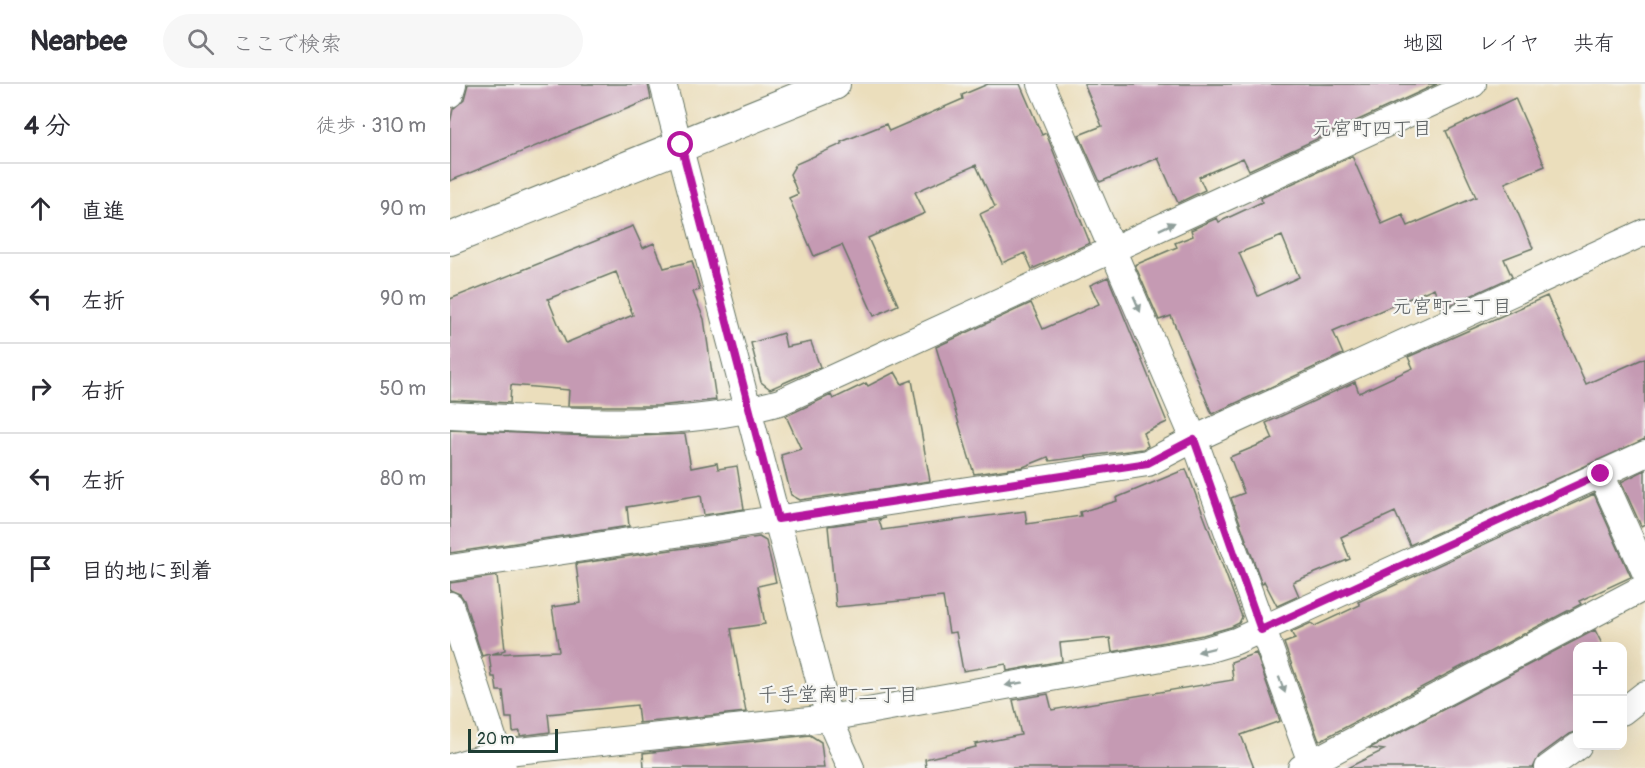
<!DOCTYPE html>
<html lang="ja">
<head>
<meta charset="utf-8">
<style>
  body { margin:0; font-family:Pangolin,"Klee One",sans-serif; background:#f7f7f7; color:#2b2b33 }
  .controls { position:absolute; right:18px; bottom:18px; display:grid; overflow:hidden; border-radius:12px; box-shadow:0 6px 24px #0002 }
  .controls button { width:54px; height:54px; display:grid; place-items:center; padding:0; border:0; border-bottom:2px solid #e1e1e2; background:#fff; color:#2b2b33; font:30px sans-serif }
  .scale { position:absolute; left:18px; bottom:15px; width:90px; box-sizing:border-box; padding-left:6px; border:3px solid #1f3d34; border-top:0; font-size:16px; line-height:21px; white-space:nowrap; color:#1f3d34; -webkit-text-stroke:4px #f6f6f2; paint-order:stroke }
  .stop { position:absolute; width:18px; height:18px; margin:-14px; border:4px solid #b5179e; border-radius:50%; background:#fff }
  .stop.end { background:#b5179e; border-color:#fff; box-shadow:0 2px 6px #0008 }
  .list { margin:0; padding:0; list-style:none }
  h2 { display:flex; justify-content:space-between; align-items:center; height:78px; margin:0; padding:0 24px; font-size:26px }
  h2 small { font-size:20px; font-weight:400; color:#7c7c81 }
  .list li { display:grid; grid-template-columns:39px 1fr auto; gap:18px; align-items:center; box-sizing:border-box; height:90px; padding:0 24px; border-top:2px solid #e1e1e2 }
  .list b { display:block; font-size:22px; white-space:nowrap }
  .list em { font-size:20px; font-style:normal; color:#7c7c81 }
  .icon { flex:none; width:33px; height:33px; fill:none; stroke:currentColor; stroke-width:2; stroke-linecap:round; stroke-linejoin:round }
  .map { position:relative; flex:none; width:1195px; height:684px; overflow:hidden }
  header { display:flex; align-items:center; gap:36px; box-sizing:border-box; height:84px; padding:0 30px; background:#fff; border-bottom:2px solid #e1e1e2 }
  header strong { font-size:28px }
  nav { display:flex; gap:33px; margin-inline-start:auto; font-size:21px }
  .search { width:420px; height:54px; background:#f7f7f7; display:flex; align-items:center; gap:15px; box-sizing:border-box; padding:0 21px; border-radius:33px; color:#7c7c81; font-size:22px }
  main { display:flex }
  aside { flex:1; background:#fff }
  .map>svg:first-child { display:block }
</style>
</head>
<body>
<header>
<strong>Nearbee</strong>
<div class="search"><svg class="icon" aria-label="search" viewBox="0 0 24 24"><circle cx="10" cy="10" r="6"/><path d="M15 15l6 6"/></svg>ここで検索</div>
<nav><a>地図</a><a>レイヤ</a><a>共有</a></nav>
</header>
<main>
<aside>
<h2>4 分<small>徒歩 · 310 m</small></h2>
<ul class="list">
<li><svg class="icon" aria-label="ahead" viewBox="0 0 24 24"><path d="M12 20V5M6 11l6-6 6 6"/></svg><div><b>直進</b></div><em>90 m</em></li>
<li><svg class="icon" aria-label="left" viewBox="0 0 24 24"><path d="M17 20v-9H6M10 6l-5 5 5 5"/></svg><div><b>左折</b></div><em>90 m</em></li>
<li><svg class="icon" aria-label="right" viewBox="0 0 24 24"><path d="M7 20v-9h11M14 6l5 5-5 5"/></svg><div><b>右折</b></div><em>50 m</em></li>
<li><svg class="icon" aria-label="left" viewBox="0 0 24 24"><path d="M17 20v-9H6M10 6l-5 5 5 5"/></svg><div><b>左折</b></div><em>80 m</em></li>
<li><svg class="icon" aria-label="arrive" viewBox="0 0 24 24"><path d="M6 21V4h12l-3 4 3 4H6"/></svg><div><b>目的地に到着</b></div></li>
</ul>
</aside>
<div class="map">
<svg width="1195" height="684" viewBox="0 0 1195 684">
  <rect width="100%" height="100%" fill="#f6f6f2"/>
  <filter id="ink" filterUnits="userSpaceOnUse"><feTurbulence type="fractalNoise" baseFrequency=".0167" numOctaves="2"/><feDisplacementMap in="SourceGraphic" scale="12" xChannelSelector="R" yChannelSelector="G"/><feConvolveMatrix kernelMatrix="1 2 1 2 8 2 1 2 1" color-interpolation-filters="sRGB"/></filter>
  <filter id="wash" filterUnits="userSpaceOnUse"><feTurbulence type="fractalNoise" baseFrequency=".008" numOctaves="4" result="noise"/><feDisplacementMap in="SourceGraphic" scale="24" xChannelSelector="R" yChannelSelector="G"/><feGaussianBlur stdDeviation="1.35" result="paint"/><feColorMatrix in="noise" values="0 0 0 0 0 0 0 0 0 0 0 0 0 0 0 0 0 1.4 0 .05"/><feComposite in="paint" operator="in"/></filter>
  <g filter="url(#wash)">
    <rect width="100%" height="100%" fill="#ebdebc"/>
    <g id="blocks">
      <!-- building -->
      <path fill="#c59ab3" fill-rule="evenodd" d="M18 0H198L201 15 0 97V39L3 25 14 15Z
        M538 0H570L592 51 596 49 640 159 582 185 575 169 552 179 530 130 545 123 526 81 465 108 475 129 418 154 448 221 424 232 392 161 364 172 339 114 348 110 340 90 346 80 392 60 391 58 436 40 439 47 513 15 512 11Z
        M634 0H987L799 86 793 74 749 93 755 106 728 119 708 74 650 98 629 51 652 42Z
        M1065 14 1095 82 1055 99 1083 164 1054 175 1062 193 992 225 984 204 883 247 893 270 762 330 721 232 709 236 685 181 727 163 725 159 743 152 741 146 767 134 769 138 812 118 811 114 902 72 932 140 953 131 958 142 1026 113 996 47ZM832 152 849 193 808 212 789 169Z
        M183 142 193 164 204 159 214 184 242 177 250 206 243 208 254 235 266 316 207 322H118L119 306 61 301 60 319 0 316V215ZM166 188 183 231 116 259 98 215Z
        M658 193 717 338 693 349 698 362 693 365 600 377 598 373 573 383 524 390 486 263 581 219 593 245 649 220 640 201Z
        M1097 212 1136 300 1195 274V355L960 461 945 428 891 453 900 475 843 498 849 512 827 522 814 497 812 500 781 414 794 409 780 373 823 355 816 339 905 298 909 309 963 284 958 273Z
        M333 249 336 263 361 258 370 283 320 305 311 298 301 259Z
        M445 288 452 300 462 296 480 397 350 416 341 411 331 371 351 365 336 332 381 311 383 315 416 299 418 302Z
        M0 346 166 353 235 350 241 384 267 379 268 385 287 382 294 425 254 431 251 411 177 423 179 442 0 469Z
        M736 385 792 533 789 539 781 543 753 551 662 568 660 554 610 559 612 577 557 587 556 580 513 587 506 548 499 549 493 513 386 523 378 442 435 434 429 436 432 446 575 427 577 440 631 432 630 428 667 417 666 414Z
        M1195 386V440L1191 442 1171 398Z
        M1144 410 1181 493 1129 517 1131 520 869 657 834 559 845 555 841 548 861 539 865 542 910 521 908 518Z
        M309 453 316 457 326 498 308 502 315 540 281 545 296 628 189 639 187 621 98 630 100 648 70 652V647L63 648 62 634H56L53 607H47L45 593H42L39 570 32 572 14 516 10 510 0 506V499L47 492 55 566 42 570 109 567 102 523 131 519 126 480Z
        M1145 546 1153 562H1128V647L1119 650 1089 672 1083 684H897L934 666 920 664Z
        M806 569 830 637 791 651 804 684H476L475 675 526 663 525 660 571 651 563 616 598 610 602 626 783 596 781 578Z
        M360 651 371 658 374 684H194L193 669Z"/>
    </g>
  </g>
  <g filter="url(#ink)">
    <use href="#blocks" fill-opacity="0" stroke="#667564" stroke-width="1.5"/>
    <g fill="none" stroke-linecap="round" stroke-linejoin="round">
      <!-- minor casing -->
      <g stroke="#667564" stroke-width="28">
        <path id="minor" d="M213 0 379 634 401 684
          M591 0 744 355 863 684
          M0 10 3 0
          M0 331C111 336 222 348 330 318L1023 0
          M1151 390 1195 488
          M0 484 698 379 744 355 1195 148
          M0 521 53 684
          M1172 628 1195 610
          M0 683 49 669 379 634 756 566 786 557 1195 370
          M851 684 1195 503
          M1098 684 1128 662"/>
      </g>
      <!-- tertiary casing -->
      <g stroke="#667564" stroke-width="34">
        <path id="tertiary" d="M0 155 384 0"/>
      </g>
      <!-- minor -->
      <use href="#minor" stroke="#fff" stroke-width="26"/>
      <!-- tertiary -->
      <use href="#tertiary" stroke="#fff" stroke-width="32"/>
    </g>
    <!-- one-way arrows -->
    <defs><path id="oneway-solid" d="M-6-.8H1V-3.2L6.5 0L1 3.2V.8H-6Z" transform="scale(1.5)"/></defs>
    <g fill="#8f9e9a">
      <use href="#oneway-solid" transform="translate(717 142) rotate(-25)"/>
      <use href="#oneway-solid" transform="translate(687 220) rotate(67)"/>
      <use href="#oneway-solid" transform="translate(756 566) rotate(166)"/>
      <use href="#oneway-solid" transform="translate(564 600) rotate(170)"/>
      <use href="#oneway-solid" transform="translate(832 601) rotate(69)"/>
    </g>
  </g>
  <g fill="none" stroke-linecap="round" stroke-linejoin="round" filter="url(#ink)">
    <!-- route -->
    <path stroke="#b5179e" stroke-width="8" d="M231 61 328 435 698 379 744 355 811 546 1151 390"/>
  </g>
  <g text-anchor="middle" dominant-baseline="central" stroke-width="4.5" stroke-linejoin="round" paint-order="stroke">
    <!-- neighbourhood labels -->
    <g font-size="20" fill="#595e60" stroke="#f6f6f2">
      <text x="922" y="44">元宮町四丁目</text>
      <text x="1002" y="222">元宮町三丁目</text>
      <text x="388" y="610">千手堂南町二丁目</text>
    </g>
  </g>
</svg>
<div class="controls">
<button>+</button>
<button>−</button>
</div>
<div class="scale">20 m</div>
<div class="stop" style="left:231px;top:61px"></div>
<div class="stop end" style="left:1151px;top:390px"></div>
</div>
</main>
</body>
</html>
